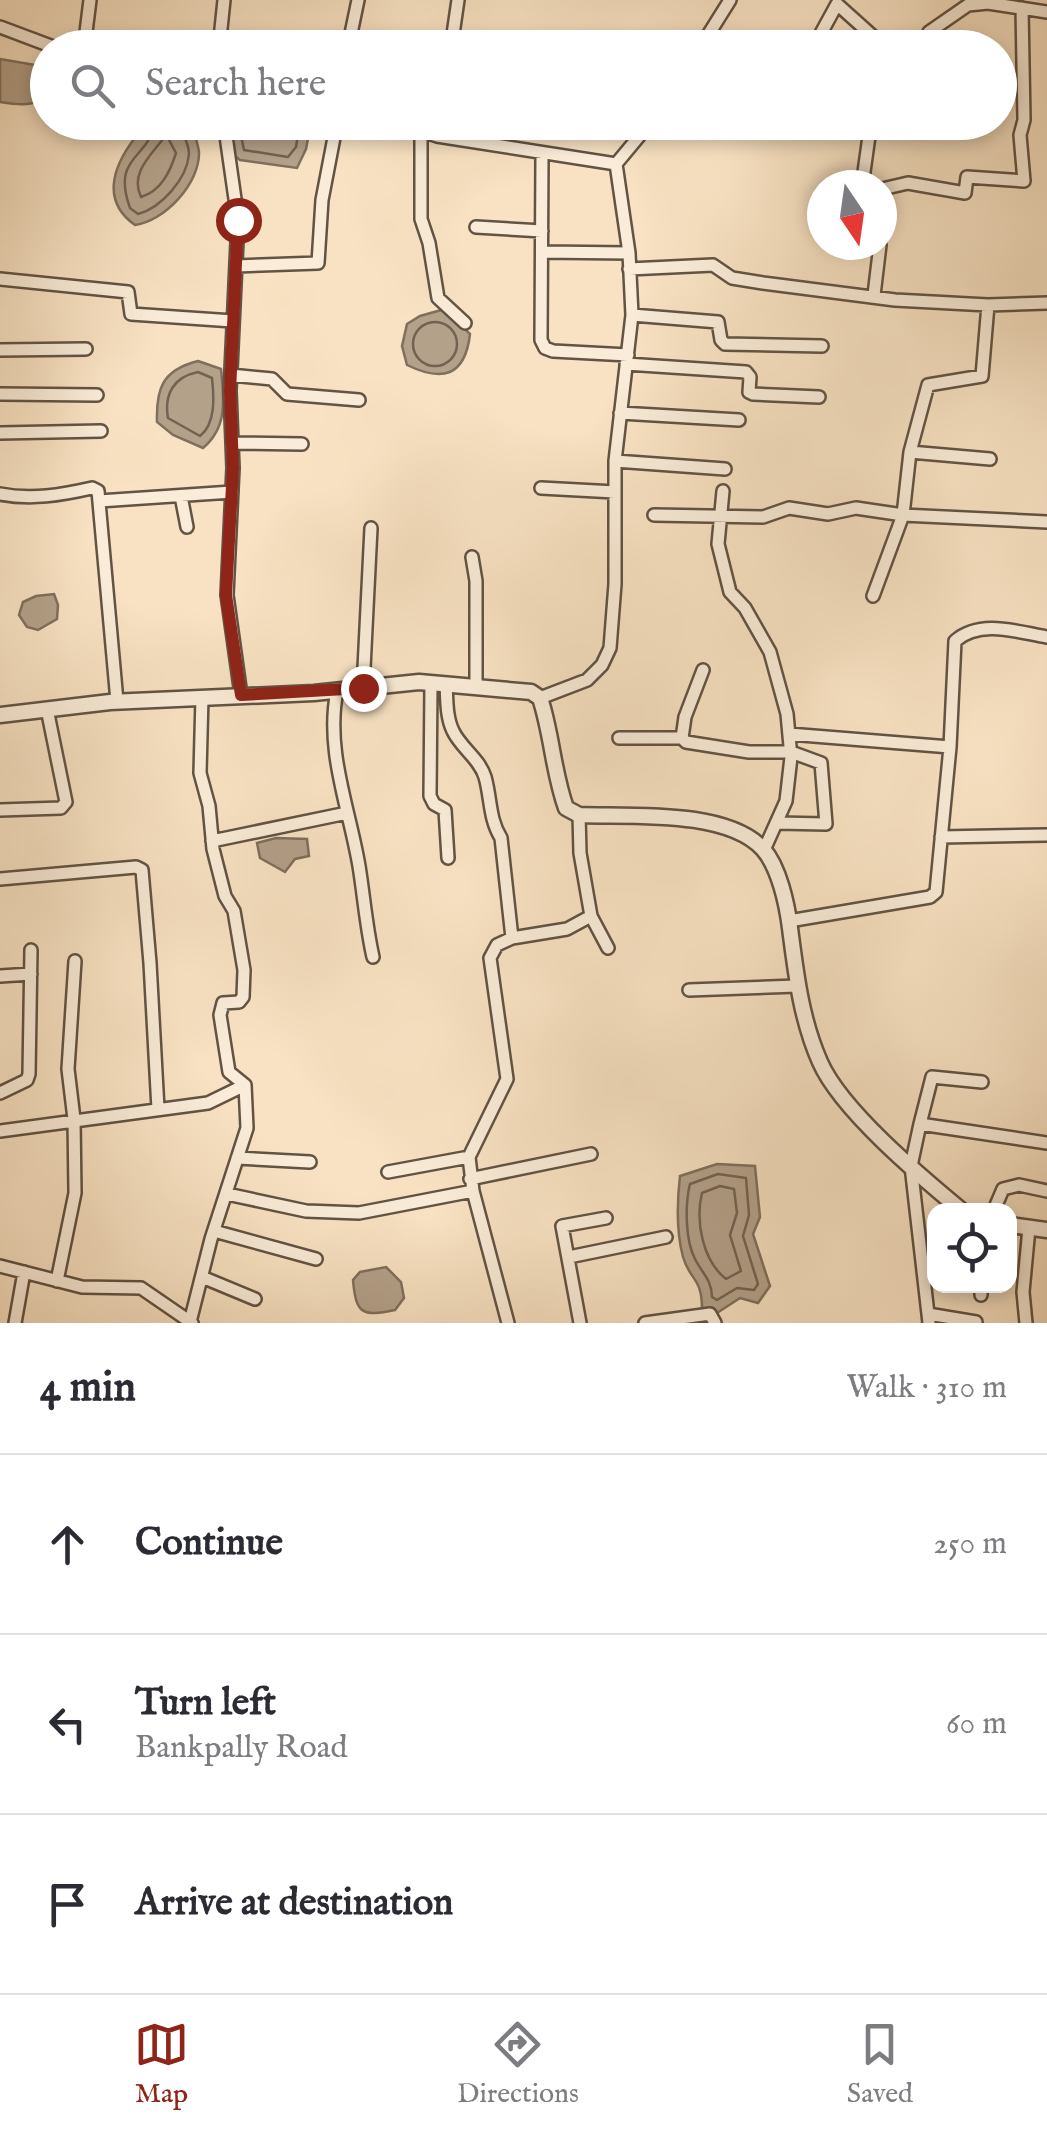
<!DOCTYPE html>
<html lang="en">
<head>
<meta charset="utf-8">
<style>
  body { margin:0; font-family:"IM FELL English",serif; background:#f7f7f7; color:#2b2b33 }
  .controls { position:absolute; right:30px; bottom:30px; display:grid; overflow:hidden; border-radius:20px; box-shadow:0 5px 15px #0003 }
  .controls button { width:90px; height:90px; display:grid; place-items:center; padding:0; border:0; border-bottom:2px solid #e1e1e2; background:#fff; color:#2b2b33; font:50px sans-serif }
  .compass { position:absolute; left:807px; top:170px; width:90px; height:90px; border-radius:50%; background:#fff; box-shadow:0 5px 15px #0003; rotate:167deg }
  .stop { position:absolute; width:30px; height:30px; margin:-22px; border:8px solid #8f2418; border-radius:50%; background:#fff }
  .stop.end { background:#8f2418; border-color:#fff; box-shadow:0 2px 10px #0008 }
  .list { margin:0; padding:0; list-style:none }
  h2 { display:flex; justify-content:space-between; align-items:center; height:130px; margin:0; padding:0 40px; font-size:42px }
  h2 small { font-size:32px; font-weight:400; color:#7c7c81 }
  .list li { display:grid; grid-template-columns:65px 1fr auto; gap:30px; align-items:center; box-sizing:border-box; height:180px; padding:0 40px; border-top:2px solid #e1e1e2 }
  .list b { display:block; font-size:38px; white-space:nowrap }
  .list p { margin:0; font-size:32px; white-space:nowrap; color:#7c7c81 }
  .list em { font-size:32px; font-style:normal; color:#7c7c81 }
  .icon { flex:none; width:55px; height:55px; fill:none; stroke:currentColor; stroke-width:2; stroke-linecap:round; stroke-linejoin:round }
  .map { position:relative; flex:none; width:1047px; height:1323px; overflow:hidden }
  .search { position:absolute; background:#fff; box-shadow:0 5px 15px #0003; left:30px; right:30px; top:30px; height:110px; display:flex; align-items:center; gap:25px; box-sizing:border-box; padding:0 35px; border-radius:55px; color:#7c7c81; font-size:38px }
  .sheet { height:670px; background:#fff }
  nav { display:flex; justify-content:space-around; align-items:center; box-sizing:border-box; height:140px; border-top:2px solid #e1e1e2; background:#fff; font-size:28px; color:#7c7c81 }
  nav a { display:grid; justify-items:center; gap:5px }
  nav .on { color:#8f2418 }
  .map>svg:first-child { display:block }
</style>
</head>
<body>
<div class="map">
<svg width="1047" height="1323" viewBox="0 0 1047 1323">
  <rect width="100%" height="100%" fill="#f8e2c3"/>
  <filter id="stains"><feTurbulence type="fractalNoise" baseFrequency=".002" numOctaves="4"/><feColorMatrix values="0 0 0 0 .2 0 0 0 0 .09 0 0 0 0 .02 0 0 0 .5 -.17"/></filter>
  <radialGradient id="worn" r=".72"><stop offset=".6" stop-color="#630" stop-opacity="0"/><stop offset="1" stop-color="#630" stop-opacity=".3"/></radialGradient>
  <!-- water -->
  <path fill="#b4a18a" stroke="#7f6f5d" stroke-width="2.5" d="M0 59 47 67C48 107 34 107 0 102Z
    M177 123 193 128C195 136 198 144 199 152 200 183 165 221 135 225 101 201 113 167 134 139 139 133 144 125 152 122 159 121 169 123 177 123Z
    M228 123H311L306 149 297 168 240 160 231 153Z
    M445 309 470 334C465 377 442 382 407 365L402 346 407 324 420 316Z
    M198 361 221 369C224 399 228 427 203 448L173 435 157 422C156 389 162 370 198 361Z
    M54 594 58 605 57 619 38 630 27 627 19 615 23 602 36 596Z
    M276 838 307 839 309 856 295 859 285 872 260 858 257 843Z
    M717 1164 755 1166 760 1217 753 1234 770 1286 758 1303 740 1298 717 1313 702 1309C702 1277 690 1281 683 1257 676 1231 677 1202 680 1176Z
    M386 1267 401 1282 404 1298 395 1310C362 1317 356 1314 353 1280L360 1272Z"/>
  <g fill="none" stroke-linecap="round" stroke-linejoin="round">
    <!-- shore -->
    <path stroke="#726252" stroke-width="2.5" d="M155 122C149 160 111 155 130 208L138 214C161 208 187 179 189 154 189 142 181 133 179 122
      M238 122 244 150 288 157 296 147 300 122
      M168 138 176 153C170 172 161 191 141 197 130 174 149 157 163 139Z
      M413 344a22 22 0 1 1 44 0a22 22 0 1 1-44 0Z
      M198 372 212 378C214 396 216 424 200 436L168 418C164 395 173 377 198 372Z
      M718 1174 746 1178 749 1215 743 1236 758 1284 754 1290 737 1288 717 1300 712 1297C712 1280 702 1273 695 1259 685 1240 685 1204 690 1184Z
      M720 1186 734 1189 737 1213 730 1235 741 1271 726 1279C703 1261 695 1222 702 1193Z"/>
    <!-- minor casing -->
    <g stroke="#625344" stroke-width="16">
      <path id="minor" d="M0 27 56 48
        M84 48 90 0
        M219 48 224 0
        M348 48 358 0
        M451 48 458 0
        M700 48 730 0
        M813 48 837 4 886 48
        M923 48 929 32 968 5 988 3 1047 12
        M224 122 238 220 230 391 233 468 227 595 241 695
        M393 122 437 136 616 164
        M421 130V219L429 243 438 298 465 323
        M542 154 541 340 545 348 553 351 628 355
        M616 164 651 122
        M865 185 863 179 871 122
        M882 189 908 183 965 193 967 177 1024 181 1020 135 1024 120 1022 8
        M882 206V227
        M476 227 542 231
        M542 252 629 253
        M236 266 318 263 322 200 337 122
        M629 269 713 265 732 278 763 283 895 300 988 305 982 376 928 385 910 452 903 515 873 596
        M0 279 128 292 131 314 233 321
        M874 295 880 245
        M988 305 1047 303
        M632 315 718 322 721 340 725 344 822 346
        M0 350 86 349
        M626 364 746 372 750 377 749 392 753 394 819 397
        M231 375 272 379 287 394 359 400
        M0 394 97 395
        M620 413 739 420
        M0 433 101 431
        M232 443 302 444
        M910 452 990 459
        M615 461 725 469
        M541 488 615 492
        M723 491 718 544 730 592 745 608 770 652 787 714 791 757 786 801 764 850
        M0 494C32 500 61 495 92 488L98 491 117 701
        M181 496 187 527
        M99 501 232 492
        M654 515 763 517 789 508 828 514 856 508 903 515 1047 522
        M472 557 476 581V686
        M703 670 685 717 682 738 686 742 749 752H791L821 763 826 824 777 823
        M431 683 430 796 434 804 445 810 448 858
        M446 684C447 699 446 717 453 731 461 748 479 758 485 777 491 798 489 819 501 838L512 938
        M363 688 371 528
        M337 691C325 750 349 807 359 866 364 897 366 926 373 957
        M540 698 587 680 602 665 610 648 615 584V461L632 315 629 253 616 164
        M789 734 950 747
        M619 738H682
        M0 810 61 808 66 802 47 709
        M941 837 1047 835
        M212 841 347 813
        M0 879 136 867 142 870 150 963 158 1109
        M591 916 608 948
        M789 921 930 897 936 892 950 747 955 641C981 619 1017 632 1047 637
        M0 976 31 974
        M689 990 797 986
        M0 1093 27 1080 29 1074 31 950
        M920 1124 932 1077 982 1082
        M0 1131 208 1103 245 1085
        M237 1158 310 1162
        M388 1172 469 1157
        M470 1179 591 1154
        M227 1194 306 1211 359 1213 473 1191
        M994 1210 1003 1189 1019 1185 1047 1191
        M214 1231 316 1259
        M569 1257 666 1237
        M0 1266 82 1287 141 1288 192 1323
        M202 1277 255 1299
        M57 1281 75 1193 74 1119 68 1069 75 961
        M981 1295V1286
        M928 1314 911 1166 920 1124 1047 1143
        M190 1322 211 1239 247 1128 245 1085 229 1072 220 1015 223 1003 239 1002 243 997 244 970 234 911 225 896 213 849 209 806 200 773 202 697
        M15 1323 24 1272
        M508 1323 473 1191 469 1157 507 1079 490 958 497 945 512 938 567 929 591 916 580 853 579 815
        M580 1323 562 1226 606 1218
        M645 1323 710 1314 715 1323
        M929 1323 928 1314 976 1322
        M1026 1323 1023 1292 1029 1228"/>
    </g>
    <!-- tertiary casing -->
    <g stroke="#625344" stroke-width="19">
      <path id="tertiary" d="M0 715 110 702 314 693 419 682 531 692 540 698C552 734 553 772 566 808L579 815C630 817 726 809 763 849 779 867 787 904 790 928 796 974 801 1019 820 1062 841 1110 920 1176 961 1210
        M1010 1225 1047 1230"/>
    </g>
    <!-- minor -->
    <use href="#minor" stroke="#faecd8" stroke-width="11"/>
    <!-- tertiary -->
    <use href="#tertiary" stroke="#faecd8" stroke-width="14"/>
  </g>
  <g fill="none" stroke-linecap="round" stroke-linejoin="round">
    <!-- route -->
    <path stroke="#8f2418" stroke-width="12" d="M238 220 230 391 233 468 226 595 241 695 363 688"/>
  </g>
  <rect width="100%" height="100%" filter="url(#stains)"/>
  <rect width="100%" height="100%" fill="url(#worn)"/>
</svg>
<div class="controls">
<button><svg class="icon" aria-label="locate" viewBox="0 0 24 24"><circle cx="12" cy="12" r="6"/><path d="M12 2v4M12 18v4M2 12h4M18 12h4"/></svg></button>
</div>
<svg class="compass" viewBox="-18 -18 36 36"><path d="M0-13l5 13h-10z" fill="#e53935"/><path d="M0 13l5-13h-10z" fill="#7c7c81"/></svg>
<div class="stop" style="left:238px;top:220px"></div>
<div class="stop end" style="left:363px;top:688px"></div>
<div class="search"><svg class="icon" aria-label="search" viewBox="0 0 24 24"><circle cx="10" cy="10" r="6"/><path d="M15 15l6 6"/></svg>Search here</div>
</div>
<section class="sheet">
<h2>4 min<small>Walk · 310 m</small></h2>
<ul class="list">
<li><svg class="icon" aria-label="ahead" viewBox="0 0 24 24"><path d="M12 20V5M6 11l6-6 6 6"/></svg><div><b>Continue</b></div><em>250 m</em></li>
<li><svg class="icon" aria-label="left" viewBox="0 0 24 24"><path d="M17 20v-9H6M10 6l-5 5 5 5"/></svg><div><b>Turn left</b><p>Bankpally Road</p></div><em>60 m</em></li>
<li><svg class="icon" aria-label="arrive" viewBox="0 0 24 24"><path d="M6 21V4h12l-3 4 3 4H6"/></svg><div><b>Arrive at destination</b></div></li>
</ul>
</section>
<nav>
<a class="on"><svg class="icon" aria-label="map" viewBox="0 0 24 24"><path d="M3 6l6-2 6 2 6-2v14l-6 2-6-2-6 2zM9 4v14M15 6v14"/></svg>Map</a>
<a><svg class="icon" aria-label="directions" viewBox="0 0 24 24"><path d="M12 3l9 9-9 9-9-9zM9 14v-3h6M13 9l2 2-2 2"/></svg>Directions</a>
<a><svg class="icon" aria-label="saved" viewBox="0 0 24 24"><path d="M7 4h10v16l-5-4-5 4z"/></svg>Saved</a>
</nav>
</body>
</html>
